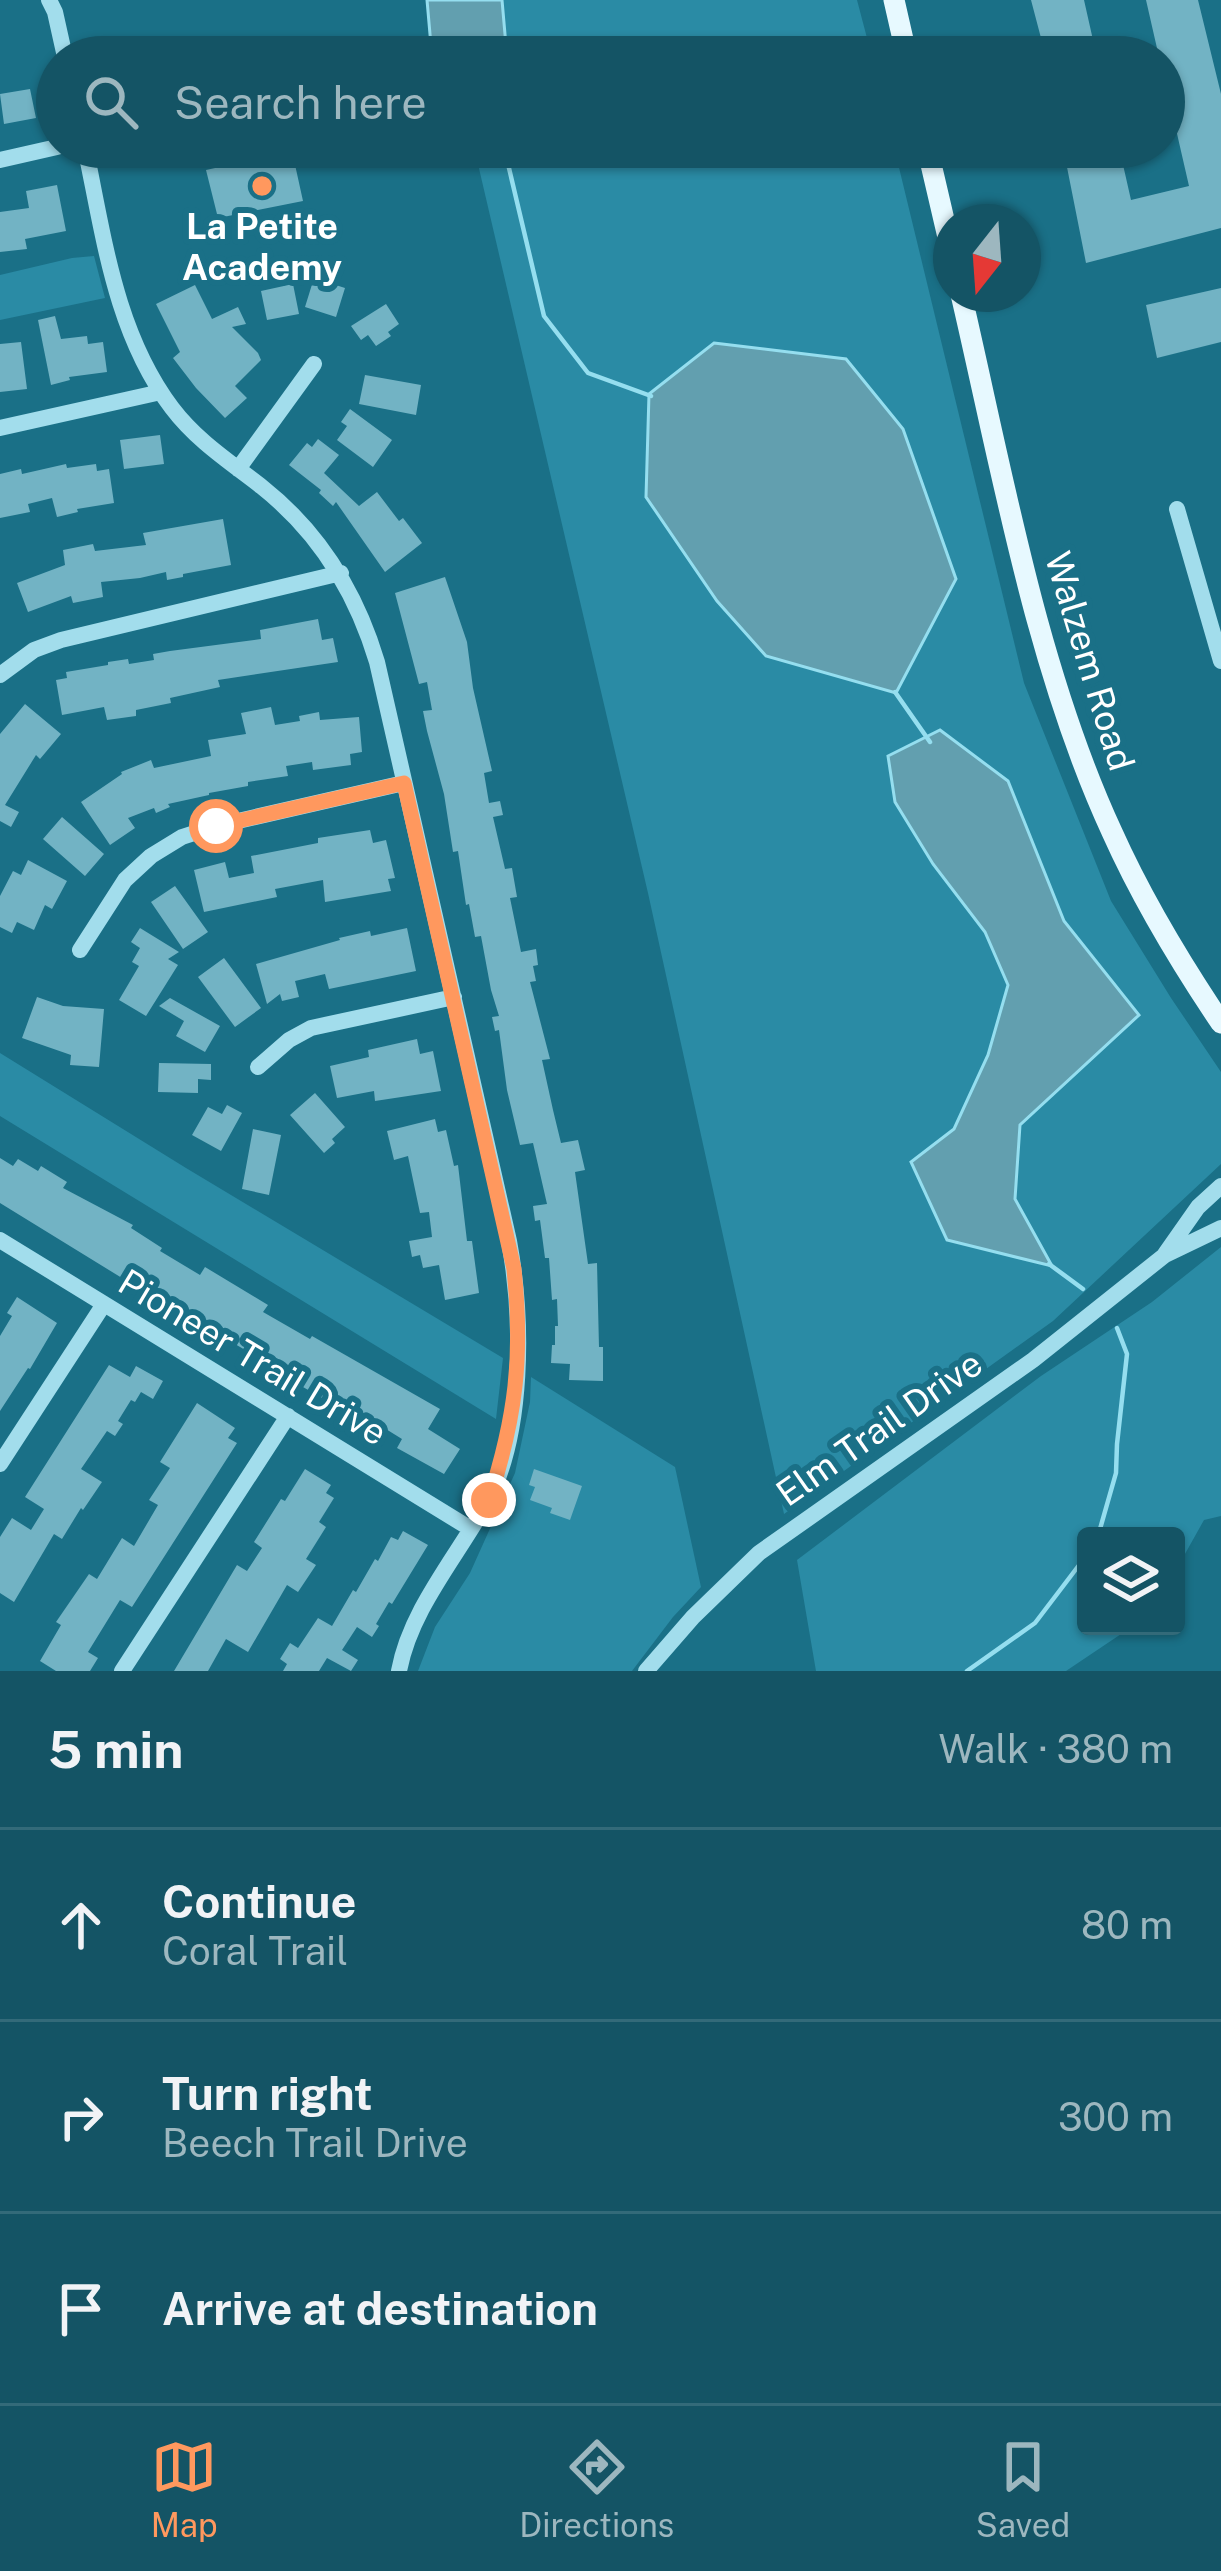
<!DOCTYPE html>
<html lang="en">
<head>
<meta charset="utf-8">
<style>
  body { margin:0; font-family:"Public Sans",sans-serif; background:#215e6e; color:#f1f3f6 }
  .controls { position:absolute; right:36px; bottom:36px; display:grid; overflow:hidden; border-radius:12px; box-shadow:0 3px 9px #0004 }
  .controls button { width:108px; height:108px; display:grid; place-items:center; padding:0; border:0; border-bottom:3px solid #336a79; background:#145465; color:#f1f3f6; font:60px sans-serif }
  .compass { position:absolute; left:933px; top:204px; width:108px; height:108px; border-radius:50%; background:#145465; box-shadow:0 3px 9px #0004; rotate:197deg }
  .stop { position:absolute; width:36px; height:36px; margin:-27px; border:9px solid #ff985e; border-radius:50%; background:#fff }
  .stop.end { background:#ff985e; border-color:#fff; box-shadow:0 3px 12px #0008 }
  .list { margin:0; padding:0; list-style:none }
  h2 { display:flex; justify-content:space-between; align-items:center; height:156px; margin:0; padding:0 48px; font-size:51px }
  h2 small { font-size:39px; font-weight:400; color:#9db7bf }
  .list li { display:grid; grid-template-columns:78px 1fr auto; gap:36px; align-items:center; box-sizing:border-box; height:192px; padding:0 48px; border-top:3px solid #336a79 }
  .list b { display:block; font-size:45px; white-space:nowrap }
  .list p { margin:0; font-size:39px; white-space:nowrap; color:#9db7bf }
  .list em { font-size:39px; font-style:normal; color:#9db7bf }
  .icon { flex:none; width:66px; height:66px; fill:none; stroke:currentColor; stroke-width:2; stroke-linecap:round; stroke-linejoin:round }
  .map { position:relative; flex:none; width:1221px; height:1671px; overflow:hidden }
  .search { position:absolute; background:#145465; box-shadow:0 3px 9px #0004; left:36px; right:36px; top:36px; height:132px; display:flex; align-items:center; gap:30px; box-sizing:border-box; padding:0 42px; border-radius:66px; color:#9db7bf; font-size:45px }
  .sheet { height:732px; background:#145465 }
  nav { display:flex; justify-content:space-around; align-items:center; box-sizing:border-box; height:168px; border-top:3px solid #336a79; background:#145465; font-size:33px; color:#9db7bf }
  nav a { display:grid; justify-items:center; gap:6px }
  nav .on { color:#ff985e }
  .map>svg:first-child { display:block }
</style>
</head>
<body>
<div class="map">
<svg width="1221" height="1671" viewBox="0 0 1221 1671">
  <rect width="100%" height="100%" fill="#1a7087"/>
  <!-- green -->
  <path fill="#2a8ba5" d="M441 0H857L872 57H453Z
    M474 147H894L1024 683 1111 901 1171 998 1221 1072V1164L1053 1321 784 1514 648 893Z
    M94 256 105 298 0 320V275L72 258Z
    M0 1053 186 1168 503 1358 496 1419 0 1116Z
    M1221 1247V1516L1204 1520 1176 1570V1536H1086V1626H1133L1066 1671H816L797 1560 1041 1376 1152 1302Z
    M531 1377 675 1467 701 1587 673 1617 632 1671H418L435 1627 470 1573 515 1473 530 1402Z"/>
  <!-- water -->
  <path fill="#629faf" stroke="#95deef" stroke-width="3" d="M427 0H502L507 57H432Z
    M714 343 846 359 903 429 956 579 896 693 766 656 717 601 646 497 649 394Z
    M940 730 1008 781 1064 921 1139 1015 1020 1125 1015 1199 1052 1266 947 1240 911 1162 954 1129 988 1055 1008 985 985 932 933 864 895 802 888 756Z"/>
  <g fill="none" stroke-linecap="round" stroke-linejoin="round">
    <!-- stream -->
    <path stroke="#95deef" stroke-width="4.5" d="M504 147 544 316 588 373 651 396
      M895 692 930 742
      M1049 1264 1083 1289
      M1098 1536 1116 1473 1117 1444 1127 1354 1117 1328
      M967 1671 1035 1623 1086 1556"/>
  </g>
  <!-- building -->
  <path fill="#72b3c4" d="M1031 0H1084L1093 40 1046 57Z
    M1146 0H1198L1221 94V228L1086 263 1063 147H1119L1131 200 1189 186 1164 77V57H1159Z
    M30 89 36 118 4 124 0 94Z
    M292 151 303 201 218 218 206 170Z
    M57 185 66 231 25 239 27 249 0 252V212L29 208 26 191Z
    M314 278 345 288 336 317 305 307Z
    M293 284 299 314 267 320 261 291Z
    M195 285 212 319 238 307 246 324 232 327 258 353 261 360 235 386 247 398 225 418 196 388 173 358 180 352 156 304Z
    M1221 288V342L1157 358 1146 305Z
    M386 304 399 324 388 332 391 336 376 346 368 335 361 340 351 326Z
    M55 316 61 339 87 336 88 344 103 342 107 372 69 377 70 380 51 385 38 320Z
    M21 342 27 389 0 392V344Z
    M365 375 421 385 416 415 359 404Z
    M350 409 392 440 373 467 337 440 347 426 341 422Z
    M160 435 164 464 124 469 120 440Z
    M318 439 339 455 324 473 359 506 377 492 399 521 403 518 422 543 385 572 336 502 333 506 319 493 321 490 289 465 307 443 312 447Z
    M66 464 67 468 96 464 97 471 109 469 114 503 77 509 78 512 57 517 52 498 28 504 30 512 0 518V474L21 469 22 474Z
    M223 519 231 565 183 574V577L167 580 166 572 140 578 101 582 103 597 73 603 71 596 28 612 17 583 65 565 63 550 93 544 95 551 146 545 143 533Z
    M445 577 467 642 473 688 492 771 484 773 489 803 500 801 503 815 493 817 505 869 512 868 517 897 510 898 521 952 536 949 538 965 533 966 536 981 530 982 550 1059 542 1060 553 1110 561 1143 578 1140 585 1170 575 1172 588 1264 597 1263 599 1347H603V1381L569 1380 570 1364 551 1363 552 1345H555V1326H558L557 1299 552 1300 549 1258H545L540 1220 535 1221 533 1206 547 1204 533 1143 520 1145 507 1090 499 1030 495 1031 492 1017 499 1016 491 990 481 936 475 937 469 904 466 905 458 851 453 852 444 794 427 731 423 711 432 710 427 682 419 684 395 593Z
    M318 619 322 640 333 638 338 662 218 680 220 687 170 698 171 703 136 710V716L107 720 104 707 62 715 56 680 67 678 66 672 108 665V662L128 659 129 664 154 660 153 654 170 651 261 639 260 630Z
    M25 704 61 734 40 759 36 755 5 805 19 812 11 827 0 821V734Z
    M271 707 275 725 300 721 299 716 319 712 320 720 359 717 362 752 350 754 351 765 313 770 312 762 286 766 288 776 248 782V786L209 793V795L168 804 170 807 156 813 154 808 128 818 135 828 110 845 81 802 122 774 121 772 151 760 154 768 211 756 208 740 246 734 241 713Z
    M62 817 104 854 85 876 43 839Z
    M370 830 373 843 386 840 395 878 388 879 391 891 325 902 323 880 275 889 277 897 204 912 194 870 225 862 229 878 254 873 251 856 318 843V838Z
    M28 860 67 881 52 909 45 905 34 930 17 922 12 933 0 927V896L13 871 21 875Z
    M175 886 208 932 183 949 151 902Z
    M140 928 179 952 168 959 178 965 146 1016 119 1000 139 966 132 962 140 948 131 942Z
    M407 928 416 971 329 989 325 974 295 981 299 997 282 1001 280 994 267 1004 256 964 340 940 339 938 370 931 371 936Z
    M224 958 261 1008 235 1027 198 977Z
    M37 997 63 1006 104 1009 99 1067 70 1065 71 1055 22 1038Z
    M170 998 220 1026 205 1052 176 1036 184 1021 159 1006Z
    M417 1039 420 1054 433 1051 441 1091 375 1101 374 1091 337 1098 330 1066 369 1057 368 1050Z
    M159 1063 211 1064V1080L198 1079V1093L158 1092Z
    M315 1093 345 1127 332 1139 335 1143 324 1153 290 1115Z
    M227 1105 242 1113 221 1151 192 1135 208 1107 222 1114Z
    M435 1119 438 1132 446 1130 454 1166 458 1165 467 1241H472L479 1293 445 1300 439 1265 423 1268 420 1255 412 1257 409 1241 432 1237 429 1212 420 1213 408 1156 394 1160 387 1131Z
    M253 1129 281 1135 269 1195 242 1189Z
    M0 1158 13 1166 18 1159 38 1171 41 1166 67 1182 63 1188 133 1225 131 1228 162 1248 160 1251 200 1275 205 1267 268 1305 263 1312 310 1339 312 1336 440 1409 428 1429 460 1449 444 1474 397 1448 402 1439 381 1426 376 1435 361 1426 364 1422 282 1375 288 1365 263 1350 259 1358 228 1340 226 1342 0 1203Z
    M17 1297 57 1323 30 1369 28 1368 0 1411V1336L12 1316 7 1313Z
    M109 1365 130 1377 136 1366 163 1381 153 1399 141 1392 135 1402 131 1400 118 1421 123 1424 115 1436 107 1431 81 1469 102 1482 83 1510 81 1508 62 1539 54 1534 14 1602 0 1593V1537L12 1518 31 1530 44 1509 25 1497Z
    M197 1403 235 1428 228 1438 237 1443 132 1607 120 1600 88 1652 98 1658 90 1671H56L40 1661 61 1625 56 1622 89 1574 97 1579 122 1538 134 1546 158 1505 149 1500 170 1468 160 1462Z
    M305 1469 331 1485 326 1493 334 1498 319 1522 326 1527 306 1559 316 1565 298 1592 287 1585 248 1652 226 1639 208 1671H174L237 1565 247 1571 262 1548 254 1542 281 1499 285 1501Z
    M534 1469 582 1486 570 1520 550 1513 552 1508 530 1500 535 1487 529 1485Z
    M403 1531 428 1545 392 1604 389 1602 376 1624 379 1626 372 1637 357 1627 342 1650 358 1660 351 1671 327 1658 319 1671H283L287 1664 280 1659 290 1643 298 1648 318 1618 332 1626 353 1590 356 1592 375 1559 378 1561 391 1537 398 1540Z"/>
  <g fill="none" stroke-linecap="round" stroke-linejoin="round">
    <!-- minor -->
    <path stroke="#a2ddec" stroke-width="16" d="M49 0 55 12 65 57
      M85 147C104 237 115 332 172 408 197 441 230 462 262 487 320 533 356 592 377 662L509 1241C523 1318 525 1436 485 1506 455 1559 410 1611 399 1671
      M0 160 57 147
      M0 428 161 392
      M238 469 314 364
      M1177 509 1221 661
      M0 675 34 650 61 640 341 573
      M80 950 125 880 151 856 182 837 216 826 404 783
      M258 1067 289 1040 311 1028 454 997
      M0 1240 471 1529
      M1165 1254 1198 1207 1221 1186
      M0 1464 104 1304
      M122 1671 288 1416
      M646 1671 693 1617 759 1553 1033 1360 1165 1255 1221 1228"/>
    <!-- major -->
    <path stroke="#e7f9ff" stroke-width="21" d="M894 0 907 57
      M927 147 951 250
      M961 294C1002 470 1036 668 1112 832 1142 899 1180 962 1221 1023"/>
  </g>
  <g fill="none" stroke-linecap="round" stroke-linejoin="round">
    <!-- route -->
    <path stroke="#ff985e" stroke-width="15" d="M216 826 404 783 514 1269C523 1356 516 1417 489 1500"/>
  </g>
  <!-- markers -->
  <circle fill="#ff985e" stroke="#1a7087" stroke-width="4.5" cx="262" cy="186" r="12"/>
  <g text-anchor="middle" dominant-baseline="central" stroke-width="12" stroke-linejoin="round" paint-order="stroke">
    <!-- poi labels -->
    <g font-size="36" font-weight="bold" fill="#fff" stroke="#1a7087">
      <text x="262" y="226">La Petite<tspan x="262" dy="41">Academy</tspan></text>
    </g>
    <!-- street labels -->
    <g font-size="36" fill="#fff" stroke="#1a7087">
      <text transform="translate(1090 661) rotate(73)">Walzem Road</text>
      <text transform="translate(253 1357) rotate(31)">Pioneer Trail Drive</text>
      <text transform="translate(879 1428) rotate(-35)">Elm Trail Drive</text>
    </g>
  </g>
</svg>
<div class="controls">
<button><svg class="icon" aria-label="layers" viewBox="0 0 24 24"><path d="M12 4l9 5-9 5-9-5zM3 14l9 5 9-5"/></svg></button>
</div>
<svg class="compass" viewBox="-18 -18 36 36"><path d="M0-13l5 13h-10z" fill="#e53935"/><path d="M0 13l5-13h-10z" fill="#9db7bf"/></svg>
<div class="stop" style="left:216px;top:826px"></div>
<div class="stop end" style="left:489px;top:1500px"></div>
<div class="search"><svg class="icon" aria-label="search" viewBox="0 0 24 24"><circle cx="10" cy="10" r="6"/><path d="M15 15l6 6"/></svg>Search here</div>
</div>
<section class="sheet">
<h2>5 min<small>Walk · 380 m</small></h2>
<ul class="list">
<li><svg class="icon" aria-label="ahead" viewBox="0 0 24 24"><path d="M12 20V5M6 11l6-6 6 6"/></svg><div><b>Continue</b><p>Coral Trail</p></div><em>80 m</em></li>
<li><svg class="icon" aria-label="right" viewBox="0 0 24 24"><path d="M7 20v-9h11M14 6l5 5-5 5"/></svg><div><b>Turn right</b><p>Beech Trail Drive</p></div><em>300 m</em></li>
<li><svg class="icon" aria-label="arrive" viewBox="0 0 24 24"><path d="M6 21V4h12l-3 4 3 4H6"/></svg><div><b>Arrive at destination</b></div></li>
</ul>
</section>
<nav>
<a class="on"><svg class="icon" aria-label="map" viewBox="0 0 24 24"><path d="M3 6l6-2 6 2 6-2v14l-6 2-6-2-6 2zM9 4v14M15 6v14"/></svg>Map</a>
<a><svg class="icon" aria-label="directions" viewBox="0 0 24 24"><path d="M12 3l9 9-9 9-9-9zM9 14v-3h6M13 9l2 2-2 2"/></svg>Directions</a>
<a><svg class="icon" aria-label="saved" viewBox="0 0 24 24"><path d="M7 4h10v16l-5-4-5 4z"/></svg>Saved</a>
</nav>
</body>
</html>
